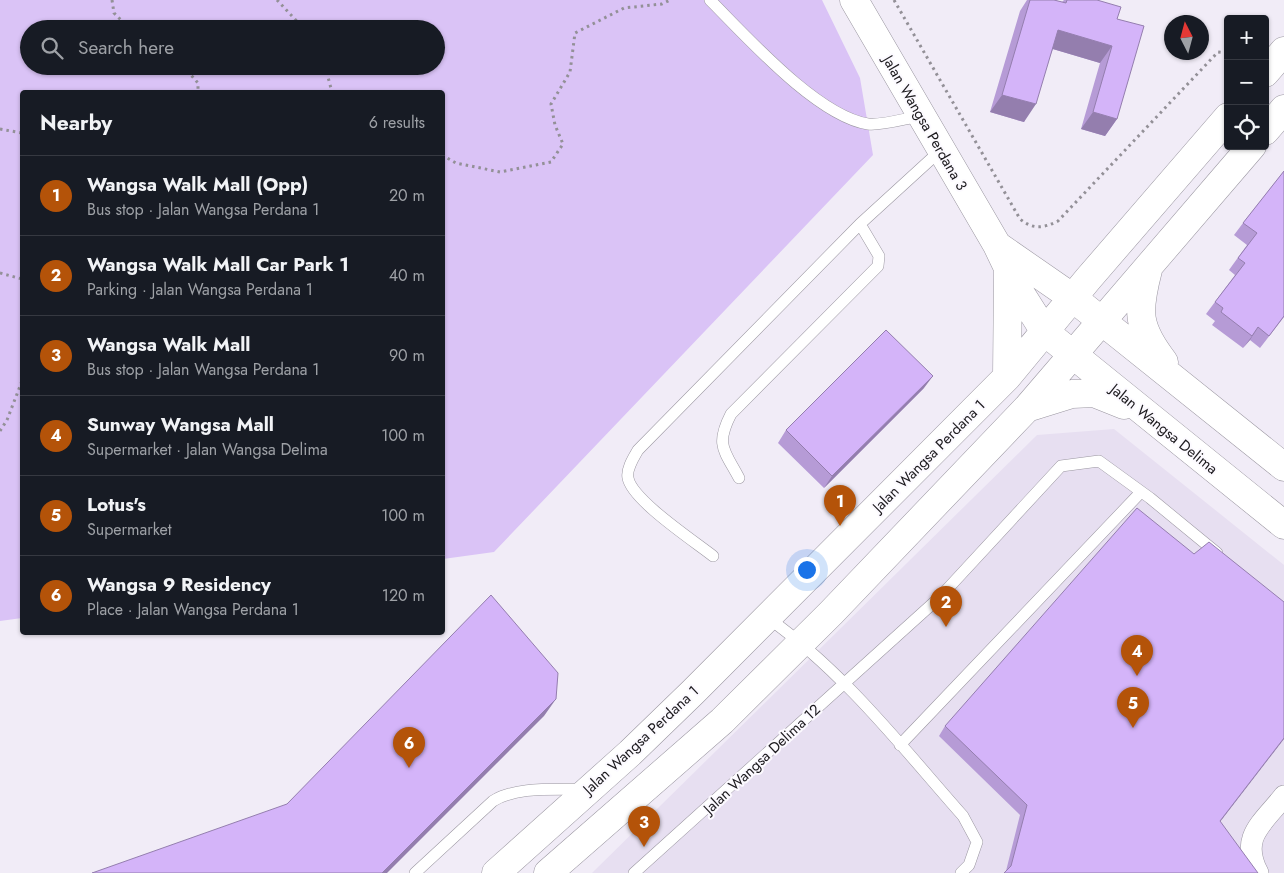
<!DOCTYPE html>
<html lang="en">
<head>
<meta charset="utf-8">
<style>
  body { margin:0; font-family:Jost,sans-serif; background:#20242c; color:#f1f3f6 }
  .controls { position:absolute; right:15px; top:15px; display:grid; overflow:hidden; border-radius:5px; box-shadow:0 1px 4px #0004 }
  .controls button { width:45px; height:45px; display:grid; place-items:center; padding:0; border:0; border-bottom:1px solid #363941; background:#171b24; color:#f1f3f6; font:25px sans-serif }
  .compass { position:absolute; left:1164px; top:15px; width:45px; height:45px; border-radius:50%; background:#171b24; box-shadow:0 1px 4px #0004; rotate:354deg }
  .you { position:absolute; left:806px; top:569px; width:18px; height:18px; margin:-12px; border:4px solid #fff; border-radius:50%; background:#1a73e8; box-shadow:0 0 0 8px #1a73e833 }
  .badge { display:grid; place-items:center; width:32px; height:32px; border-radius:50%; background:#b45309; color:#fff; font-size:16px; font-weight:700 }
  .pin { position:absolute; translate:-50% -41px; filter:drop-shadow(0 1px 2px #0008) }
  .pin::after { content:''; position:absolute; top:26px; width:18px; height:15px; background:inherit; clip-path:polygon(0 0,100% 0,50% 100%) }
  .list { margin:0; padding:0; list-style:none }
  h2 { display:flex; justify-content:space-between; align-items:center; height:65px; margin:0; padding:0 20px; font-size:21px }
  h2 small { font-size:16px; font-weight:400; color:#9ea1a6 }
  .list li { display:grid; grid-template-columns:32px 1fr auto; gap:15px; align-items:center; box-sizing:border-box; height:80px; padding:0 20px; border-top:1px solid #363941 }
  .list b { display:block; font-size:19px; white-space:nowrap }
  .list p { margin:0; font-size:16px; white-space:nowrap; color:#9ea1a6 }
  .list em { font-size:16px; font-style:normal; color:#9ea1a6 }
  .icon { flex:none; width:28px; height:28px; fill:none; stroke:currentColor; stroke-width:2; stroke-linecap:round; stroke-linejoin:round }
  .map { position:relative; flex:none; width:1284px; height:873px; overflow:hidden }
  .search { position:absolute; background:#171b24; box-shadow:0 1px 4px #0004; left:20px; top:20px; width:425px; height:55px; display:flex; align-items:center; gap:12px; box-sizing:border-box; padding:0 18px; border-radius:28px; color:#9ea1a6; font-size:19px }
  .panel { position:absolute; background:#171b24; box-shadow:0 1px 4px #0004; left:20px; top:90px; width:425px; height:545px; border-radius:5px }
  .map>svg:first-child { display:block }
</style>
</head>
<body>
<div class="map">
<svg width="1284" height="873" viewBox="0 0 1284 873">
  <rect width="100%" height="100%" fill="#f1ecf7"/>
  <!-- built -->
  <path fill="#e7dff1" d="M1114 429 1284 565V873H592L1037 435Z"/>
  <!-- green -->
  <path fill="#dac3f6" fill-rule="evenodd" d="M0 0H822L860 78 873 155 494 552 443 559 442 92H22V618L0 621ZM29 29H436V66H29Z"/>
  <g fill="none" stroke-linecap="round" stroke-linejoin="round">
    <!-- lane casing -->
    <g stroke="#9a96a0" stroke-width="12">
      <path id="lane" d="M710 0C746 36 817 116 868 124 881 126 907 118 921 116
        M739 478C724 450 715 445 731 414L878 266 879 256 860 224
        M713 556C694 541 632 500 628 478 626 469 634 457 638 450L860 224 941 150
        M768 618C844 672 902 747 963 816L977 842 969 865 961 873
        M900 745 1141 492
        M415 873 493 801C517 786 555 790 583 789
        M634 873 940 597 1061 466 1099 461 1150 498 1217 553"/>
    </g>
    <!-- street casing -->
    <g stroke="#9a96a0" stroke-width="22">
      <path id="street" d="M1258 873C1239 837 1263 823 1284 796"/>
    </g>
    <!-- secondary casing -->
    <g stroke="#9a96a0" stroke-width="29">
      <path id="secondary" d="M854 0 997 245 1019 291 1045 332 1284 525
        M1265 73 1284 51
        M1265 131 1284 109
        M998 246 1073 298 1284 467
        M1148 270C1137 312 1137 327 1164 362
        M1007 377 1008 271
        M1027 408 1072 394 1094 393 1124 405
        M496 873 630 753 693 692 1007 377 1088 279 1228 117
        M548 873 722 721 831 613 1027 408 1252 146"/>
    </g>
    <!-- path -->
    <path stroke="#939097" stroke-width="3" stroke-dasharray="2.5 4" stroke-linecap="butt" d="M112 0 114 13 130 29
      M277 0 304 29
      M894 0 1020 219C1033 230 1044 228 1058 221L1218 52 1228 53
      M183 66 198 83V92
      M325 66 332 92
      M0 129 22 133
      M442 155 456 163 500 172 551 162 563 144 555 125 551 104 570 72 575 33 624 8 662 4 670 0
      M0 273 22 279
      M0 431 7 420 22 381"/>
    <!-- lane -->
    <use href="#lane" stroke="#fff" stroke-width="11"/>
    <!-- street -->
    <use href="#street" stroke="#fff" stroke-width="21"/>
    <!-- secondary -->
    <use href="#secondary" stroke="#fff" stroke-width="28"/>
  </g>
  <!-- wall -->
  <path fill="#b69bd6" d="M1027 0H1054L1062 2 1064 0H1097L1117 19V119L1105 136 1081 129 1100 63 1053 49 1024 122 990 112 1020 11Z
    M1284 171V317L1260 348 1250 340 1243 348 1212 325 1215 321 1206 314 1235 275 1229 270 1247 245 1234 235 1243 223Z
    M924 388 824 488 778 443 786 430Z
    M945 726 1220 821 1006 871 1020 815 939 736Z"/>
  <!-- shaded-wall -->
  <path fill="#947eae" d="M1058 30 1112 46 1100 63 1046 47Z
    M1002 95 1036 104 1024 122 990 112Z
    M1093 112 1117 119 1105 136 1081 129Z
    M1258 327 1250 340 1243 348 1252 336Z
    M933 376 924 388 824 488 832 476Z
    M556 699 544 716 387 873H382Z
    M1284 738V739L1213 831 1220 821Z"/>
  <!-- building -->
  <path fill="#d4b4f9" stroke="#947eae" d="M1030 0H1054L1066 3 1067 0H1097L1121 7 1117 19 1144 26 1117 119 1093 112 1112 46 1058 30 1036 104 1002 95Z
    M1284 171V316L1269 336 1258 327 1252 336 1221 312 1223 308 1215 302 1245 263 1238 258 1257 233 1243 223Z
    M886 330 933 376 832 476 786 430Z
    M1137 508 1194 554 1209 542 1284 602V738L1220 821 1258 873H1004L1011 866 1027 805 945 726Z
    M491 595 558 673 556 699 382 873H92L287 804Z"/>
  <g text-anchor="middle" dominant-baseline="central" stroke-width="4" stroke-linejoin="round" paint-order="stroke">
    <!-- street labels -->
    <g font-size="15" fill="#1c1a1e" stroke="#fcfaff">
      <text transform="translate(925 123) rotate(60)">Jalan Wangsa Perdana 3</text>
      <text transform="translate(1164 429) rotate(39)">Jalan Wangsa Delima</text>
      <text transform="translate(929 456) rotate(-45)">Jalan Wangsa Perdana 1</text>
      <text transform="translate(641 740) rotate(-43)">Jalan Wangsa Perdana 1</text>
      <text transform="translate(762 759) rotate(-43)">Jalan Wangsa Delima 12</text>
    </g>
  </g>
</svg>
<div class="controls">
<button>+</button>
<button>−</button>
<button><svg class="icon" aria-label="locate" viewBox="0 0 24 24"><circle cx="12" cy="12" r="6"/><path d="M12 2v4M12 18v4M2 12h4M18 12h4"/></svg></button>
</div>
<svg class="compass" viewBox="-18 -18 36 36"><path d="M0-13l5 13h-10z" fill="#e53935"/><path d="M0 13l5-13h-10z" fill="#9ea1a6"/></svg>
<div class="you"></div>
<div class="pin badge" style="left:840px;top:526px">1</div>
<div class="pin badge" style="left:946px;top:627px">2</div>
<div class="pin badge" style="left:644px;top:847px">3</div>
<div class="pin badge" style="left:1137px;top:676px">4</div>
<div class="pin badge" style="left:1133px;top:728px">5</div>
<div class="pin badge" style="left:409px;top:768px">6</div>
<div class="search"><svg class="icon" aria-label="search" viewBox="0 0 24 24"><circle cx="10" cy="10" r="6"/><path d="M15 15l6 6"/></svg>Search here</div>
<section class="panel">
<h2>Nearby<small>6 results</small></h2>
<ul class="list">
<li><span class="badge">1</span><div><b>Wangsa Walk Mall (Opp)</b><p>Bus stop · Jalan Wangsa Perdana 1</p></div><em>20 m</em></li>
<li><span class="badge">2</span><div><b>Wangsa Walk Mall Car Park 1</b><p>Parking · Jalan Wangsa Perdana 1</p></div><em>40 m</em></li>
<li><span class="badge">3</span><div><b>Wangsa Walk Mall</b><p>Bus stop · Jalan Wangsa Perdana 1</p></div><em>90 m</em></li>
<li><span class="badge">4</span><div><b>Sunway Wangsa Mall</b><p>Supermarket · Jalan Wangsa Delima</p></div><em>100 m</em></li>
<li><span class="badge">5</span><div><b>Lotus's</b><p>Supermarket</p></div><em>100 m</em></li>
<li><span class="badge">6</span><div><b>Wangsa 9 Residency</b><p>Place · Jalan Wangsa Perdana 1</p></div><em>120 m</em></li>
</ul>
</section>
</div>
</body>
</html>
